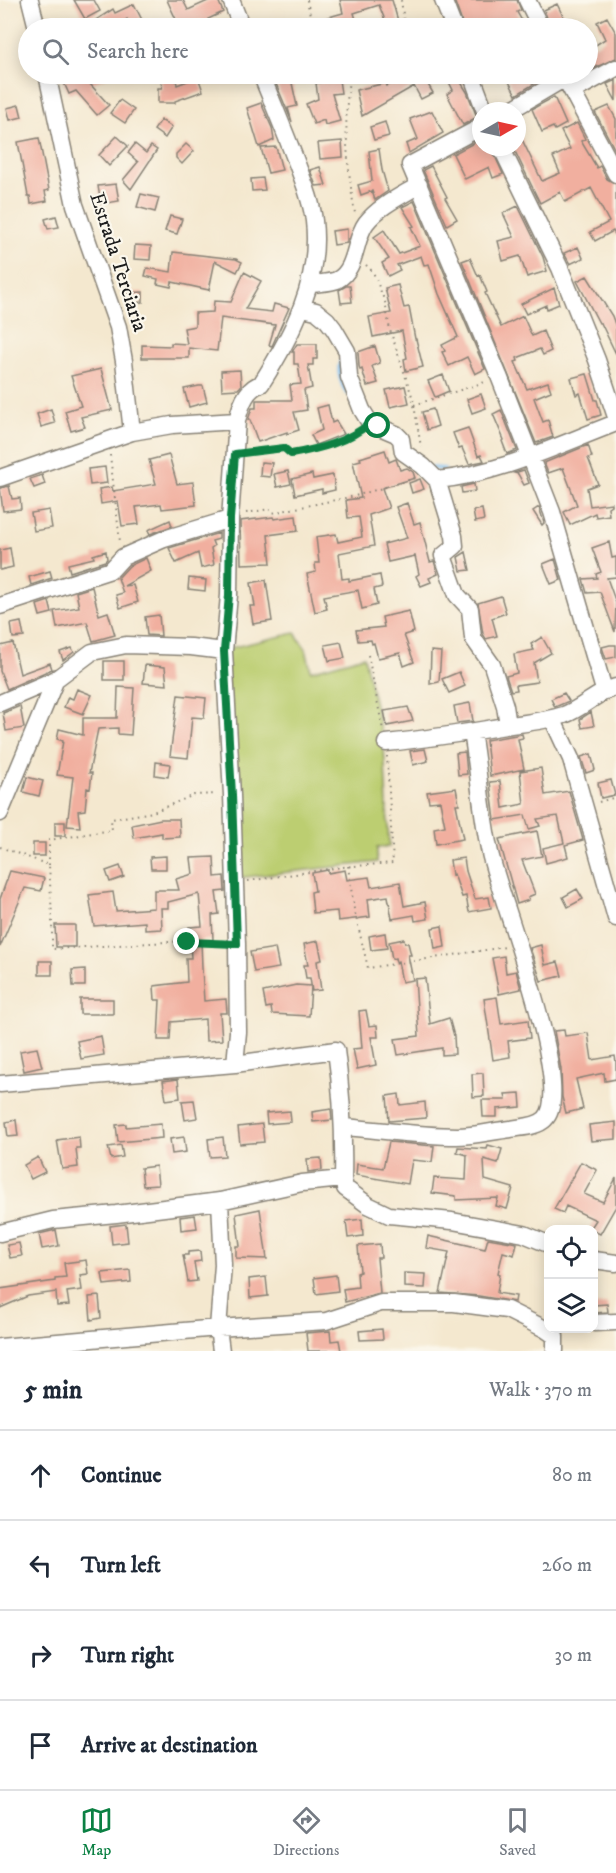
<!DOCTYPE html>
<html lang="en">
<head>
<meta charset="utf-8">
<style>
  body { margin:0; font-family:"IM FELL DW Pica",serif; background:#f2f2f3; color:#1f2937 }
  .controls { position:absolute; right:18px; bottom:18px; display:grid; overflow:hidden; border-radius:12px; box-shadow:0 3px 15px #0003 }
  .controls button { width:54px; height:54px; display:grid; place-items:center; padding:0; border:0; border-bottom:2px solid #e0e1e3; background:#fff; color:#1f2937; font:30px sans-serif }
  .compass { position:absolute; left:472px; top:102px; width:54px; height:54px; border-radius:50%; background:#fff; box-shadow:0 3px 15px #0003; rotate:81deg }
  .stop { position:absolute; width:18px; height:18px; margin:-14px; border:4px solid #0b8043; border-radius:50%; background:#fff }
  .stop.end { background:#0b8043; border-color:#fff; box-shadow:0 2px 6px #0008 }
  .list { margin:0; padding:0; list-style:none }
  h2 { display:flex; justify-content:space-between; align-items:center; height:78px; margin:0; padding:0 24px; font-size:26px }
  h2 small { font-size:20px; font-weight:400; color:#747a83 }
  .list li { display:grid; grid-template-columns:39px 1fr auto; gap:18px; align-items:center; box-sizing:border-box; height:90px; padding:0 24px; border-top:2px solid #e0e1e3 }
  .list b { display:block; font-size:22px; white-space:nowrap }
  .list em { font-size:20px; font-style:normal; color:#747a83 }
  .icon { flex:none; width:33px; height:33px; fill:none; stroke:currentColor; stroke-width:2; stroke-linecap:round; stroke-linejoin:round }
  .map { position:relative; flex:none; width:616px; height:1351px; overflow:hidden }
  .search { position:absolute; background:#fff; box-shadow:0 3px 15px #0003; left:18px; right:18px; top:18px; height:66px; display:flex; align-items:center; gap:15px; box-sizing:border-box; padding:0 21px; border-radius:33px; color:#747a83; font-size:22px }
  .sheet { height:438px; background:#fff }
  nav { display:flex; justify-content:space-around; align-items:center; box-sizing:border-box; height:84px; border-top:2px solid #e0e1e3; background:#fff; font-size:16px; color:#747a83 }
  nav a { display:grid; justify-items:center; gap:3px }
  nav .on { color:#0b8043 }
  .map>svg:first-child { display:block }
</style>
</head>
<body>
<div class="map">
<svg width="616" height="1351" viewBox="0 0 616 1351">
  <rect width="100%" height="100%" fill="#fbf7ec"/>
  <filter id="ink" filterUnits="userSpaceOnUse"><feTurbulence type="fractalNoise" baseFrequency=".0167" numOctaves="2"/><feDisplacementMap in="SourceGraphic" scale="12" xChannelSelector="R" yChannelSelector="G"/><feConvolveMatrix kernelMatrix="1 2 1 2 8 2 1 2 1" color-interpolation-filters="sRGB"/></filter>
  <filter id="wash" filterUnits="userSpaceOnUse"><feTurbulence type="fractalNoise" baseFrequency=".008" numOctaves="4" result="noise"/><feDisplacementMap in="SourceGraphic" scale="24" xChannelSelector="R" yChannelSelector="G"/><feGaussianBlur stdDeviation="1.35" result="paint"/><feColorMatrix in="noise" values="0 0 0 0 0 0 0 0 0 0 0 0 0 0 0 0 0 1.4 0 .05"/><feComposite in="paint" operator="in"/></filter>
  <g filter="url(#wash)">
    <rect width="100%" height="100%" fill="#f4e8cf"/>
    <!-- green -->
    <path fill="#bcce71" stroke="#6c7546" stroke-width="1.5" d="M295 633 306 649 311 671 364 656 384 745 389 846 377 848V862L237 878 225 649Z"/>
    <g fill="none" stroke-linecap="round" stroke-linejoin="round">
      <!-- stream -->
      <path stroke="#79bcef" stroke-width="4" d="M341 361C337 371 341 384 347 393
        M432 468 444 469"/>
    </g>
    <g id="blocks">
      <!-- building -->
      <path fill="#f1af9f" d="M74 0H94L100 11 85 19Z
        M167 0H183L188 10 210 0H218L223 12 208 19 212 28H180Z
        M340 0H392L400 28H388L379 5 354 13 357 23 340 28H328L325 18 343 13Z
        M454 0H517L521 10 517 12 526 28H464Z
        M134 4 142 20 130 26 127 19 113 28H102L96 20 113 9 115 13Z
        M557 4 565 20H563L567 28H551L544 10Z
        M607 17 616 33V58L588 71V50L605 39 597 22Z
        M60 74H114L90 84 109 105 97 115 76 91 69 94Z
        M160 74H175L177 85 198 77 203 91 175 101V103H158V88H162Z
        M272 74H290L297 106 288 108 292 122Z
        M412 74H438L426 81 433 93 421 99 414 86 362 116 356 90 386 83 387 86Z
        M445 74H456L467 92 477 117 463 125 447 94 453 90Z
        M505 74H546L547 76 516 95Z
        M339 80 341 93 332 94 340 121 325 125 324 120 314 124 306 104 318 99 316 83Z
        M616 80V101L607 84Z
        M554 97 566 124 555 130 553 127 542 132 532 109Z
        M120 100 134 110 125 123 110 113Z
        M261 103 272 128 274 140 259 147 247 108Z
        M19 105 22 117 10 120 7 108Z
        M609 106 616 119V152L595 112Z
        M432 111 443 133 409 153 406 144 418 139 410 119Z
        M161 120 172 127 165 138 154 130Z
        M385 122 389 136 374 140 370 127Z
        M577 123 585 139 581 141 597 168 600 166 607 179 616 184V236L613 231 595 241 590 232 609 222 591 188 565 202 560 192 540 203 513 147H517V129L542 181 560 173 553 157 570 149 561 131Z
        M117 136 128 146 109 166 99 155Z
        M39 138 49 190 45 191 47 201 31 204 30 196H28L18 142Z
        M481 139V147H491L503 174 493 178 489 167 465 179 453 154Z
        M342 141 343 157 320 159 318 143Z
        M135 144 146 153 151 146 157 150 131 189 123 180 138 162 128 153Z
        M186 144 194 151 182 164 176 158V154Z
        M276 147 282 170 268 173 261 148Z
        M379 149 382 170 388 191 375 200 372 191 361 195 358 185 372 181 369 151Z
        M431 166 447 197 445 198 457 219 447 225 423 170Z
        M320 167 326 185 316 186 310 170Z
        M263 178 265 190 252 191 251 179Z
        M116 184 119 201 101 204 98 186Z
        M141 194 159 198 155 212 137 207Z
        M414 201 485 369 475 374 467 357 449 366 442 352 445 351 442 345 458 337 439 294 429 264 424 265 421 256 397 265 400 270 388 276 382 263 389 259 374 237 384 230 399 254 420 246 411 227 414 226 402 207Z
        M518 206 543 257 547 271 527 277 520 256 503 261 498 241 514 237 503 213Z
        M56 216 59 227 48 229 45 219Z
        M170 216 182 219 177 234 165 231Z
        M347 229V243L334 245 332 231Z
        M135 245 151 246 150 260 134 259Z
        M578 247 583 258 570 264 564 253Z
        M173 252 236 259 242 262 237 272 215 261 209 290 172 282 171 287 157 284 158 279 145 276 147 268 171 272Z
        M470 258 478 276 480 275 487 292 485 293 501 327 523 316 532 336 543 331 551 351 543 355 540 349 517 358 518 361 515 362 527 389 548 382 551 391 534 398 543 422 548 420 553 437 536 443 462 261Z
        M244 272 261 281 245 309 272 312 274 304 289 308 272 346 269 345 275 325 221 318 217 351 189 348V358H142V345L171 346V343L187 344 184 328 195 326V313L213 312 214 301 231 302Z
        M587 276 612 316 616 327V354L601 323H599L577 281Z
        M398 285 404 308 409 307 415 339H416L423 367 406 371 404 359 407 358 402 331 373 337 369 317 391 313 385 288Z
        M346 286H350L352 302 341 303 339 290Z
        M554 288 559 304 547 309 546 305 526 314 521 304Z
        M143 292V302L128 303V293Z
        M297 344H317V359H313V365H308L312 388 304 390 307 410 294 412 299 430 287 434V432L258 442 250 420H248L252 408H256V400H292L290 385 301 384 298 364H294V352H292Z
        M375 346 380 363 372 366 378 383 367 386 362 369 360 370 359 366 358 352Z
        M101 369 112 410 81 417 85 427 71 431 65 411 81 406 71 376Z
        M240 370 241 386 238 389 222 390 221 371Z
        M587 374 595 400H597L601 415 588 419 580 393 576 395 571 378Z
        M443 375 449 391 435 397 428 381Z
        M199 386H203L207 402 189 407 184 389Z
        M405 386 409 403 390 407 386 390Z
        M481 394 486 408 472 413 467 399Z
        M328 405 332 423 336 421 344 434 316 445 311 435 322 430 317 408Z
        M51 409 55 423 41 427 37 414Z
        M433 409 438 426 427 430 422 412Z
        M501 410 517 450 507 454 502 441 504 440 493 414Z
        M468 428 478 456 481 455 484 461 469 464 462 448 459 449 453 433Z
        M588 445 592 457 588 458 598 484 587 488 590 506 611 503V505L608 507 609 515 596 517 595 513 570 525 564 512 577 505 563 468 548 473 544 463Z
        M385 450 389 462 396 459 400 470 407 468 413 472 415 478 382 488 389 508 369 515 374 546 339 553 342 579 349 578V581L380 575 382 587 374 589 377 605 362 609 358 590 324 596 327 609 315 612 307 574 316 572 315 563H319L316 537 336 534 338 542 362 537 359 517 348 518 346 500 361 498 353 462 361 460 360 458Z
        M169 455 177 484 193 482 196 505 162 509 161 504 136 507 139 524 122 526 118 501 101 504 99 489 112 487 113 491 156 484 149 460Z
        M261 462 272 463 270 477 260 476Z
        M105 467 107 483 90 485 88 469Z
        M524 470 529 483 524 485 518 474 514 473Z
        M288 471 291 484 277 487 274 474Z
        M312 474 313 479 333 475 335 490 322 493V489L295 495 292 479Z
        M42 475 45 484 34 488 30 479Z
        M420 479 424 489 412 493 409 483Z
        M474 484 475 491 462 493 461 487Z
        M9 486 12 499 20 498 21 509 3 511 0 488Z
        M407 503 414 524 420 522 430 562 434 561 438 574 429 578 431 582 421 586 416 576 419 574 415 556 388 562 384 544 407 538 396 507Z
        M539 507 544 523 542 525 533 511Z
        M482 509 484 520 475 522 473 511Z
        M49 510 52 528 34 531 31 513Z
        M296 516 298 531 268 535 271 563 241 564 240 521 273 517 274 519Z
        M170 520 172 526 150 534 148 530Z
        M219 533V539L212 541 214 546 211 548 214 565 201 568 198 553 176 563 169 548Z
        M609 542 612 558 616 557V577L607 578 616 603 615 632 600 592 587 593 583 579 597 578 596 574 601 572 592 548Z
        M10 548 13 567 0 570V550Z
        M106 551 107 559 105 561 70 572 68 564 94 558 93 555Z
        M466 552 470 570 461 571 458 557Z
        M146 558 151 571 124 586 133 585 138 602 120 608 116 595 123 593 118 578 129 566Z
        M555 559 561 580 551 584 543 564Z
        M50 571 52 578 31 585 29 577Z
        M189 578 206 580 205 591 188 589Z
        M266 580 272 621 253 624 250 606H255L251 583Z
        M92 587 99 615 108 612 115 635 93 641 87 622 57 628 54 611 79 607 76 592Z
        M501 596 506 613 492 618 497 636 486 639 483 634 478 603Z
        M49 601 52 613 40 616 37 605Z
        M409 611 414 632 404 635 414 662 404 666 400 653 378 658 374 643 372 644 371 640 358 641 356 630 384 627 382 617Z
        M159 615 161 636 147 635 145 617Z
        M21 622 24 637 13 638 11 624Z
        M542 637 551 653 534 663 537 682 516 685 517 690 511 691 506 676 517 673 514 654 534 650 531 644Z
        M341 642 345 658 329 661 325 645Z
        M13 643 20 674 50 663 52 669 7 689 0 671V646Z
        M610 645H616V657L606 659 602 647Z
        M72 648 74 652 63 660 60 652Z
        M431 651 441 652 439 682 430 684Z
        M104 661H124V680H104Z
        M145 665 165 667 167 685 143 683Z
        M459 672 465 686 449 693 442 679Z
        M118 687 134 688 131 735 118 734V728L98 729 89 773H92L90 789 87 788 85 810 78 811 80 827 67 826 73 777 57 775 63 741 57 739 59 729 83 735V718H117Z
        M77 689 92 695 83 714 64 707 68 697 73 699Z
        M564 693 569 701 555 707 551 699Z
        M178 695 206 698 204 718 192 717 188 758 170 756Z
        M470 703 473 721 457 723 454 706Z
        M20 706 24 728 6 731 3 713Z
        M408 707 413 721 387 726 384 711Z
        M591 712 594 726 582 728 580 719Z
        M522 734 523 738 518 739 524 769 490 776 486 740Z
        M425 749 428 761 413 765 410 751Z
        M465 752 467 774 458 775 456 753Z
        M591 754 595 770 586 773 581 757Z
        M156 762 170 764 168 777 155 775Z
        M541 768 545 795 569 791 583 840 565 845 568 857 546 863 543 848 564 843 558 816 537 819 540 826 529 829 525 815 495 820 490 782 500 781 503 808 524 804 520 771Z
        M27 777 43 781 39 796 23 792Z
        M611 780 615 795 601 798 598 783Z
        M456 788 459 804H456L463 839 436 844 434 828 445 826 440 801 429 802 427 792Z
        M161 819H179L180 837 162 838V833L134 838 132 825Z
        M55 822H65V836H55Z
        M537 831 542 856 522 860 535 894 528 897 529 900 517 904 499 839Z
        M33 843H45V856H33Z
        M166 856V869H151L150 857Z
        M214 857 215 877 224 876 225 891 216 892 219 914 212 915 213 940H201L202 968 204 1001 226 999 227 1013H220L222 1040 206 1041 205 1019 171 1022 170 1040H158L160 1000H155L154 986 187 982 186 958H191L189 927 202 926 199 894 168 902V908H161L162 929 145 930V922L94 926 89 895 113 892 116 911 154 908V890H179L176 879 193 874 191 858Z
        M464 858 466 871 475 899 489 897 491 908 469 912 466 896 462 897 454 874 452 875 450 860Z
        M120 866 124 877 110 882 106 871Z
        M328 870V873L345 870 347 880 369 877 371 887 400 882 404 906 425 902 428 919 415 921 414 915 392 919 388 896 368 899 370 917 338 921 337 911 313 913 311 892 315 891 312 873Z
        M10 871 44 878 41 891 25 888 0 947V899Z
        M577 889 583 899 568 907 563 897Z
        M55 925H75V947H56Z
        M442 926 445 947 435 949 432 928Z
        M385 933 387 948 371 950 369 936Z
        M404 939 405 943H408L411 955H408L413 980 402 982 398 961 396 962 395 958 392 959 389 942Z
        M318 941 322 960 317 961 321 990 312 991 310 978H306L304 965H308L304 944Z
        M541 945 545 965 558 962 562 976 541 981 530 948Z
        M275 948 279 968 254 972 250 952Z
        M504 956 506 973 516 971 521 989 499 994 492 958Z
        M39 961H52V975H39Z
        M85 969V986H73L72 970Z
        M425 978 430 1024 449 1018 454 1036 455 1054 442 1055V1048L398 1055 395 1039 419 1036 415 979Z
        M296 985 311 986 309 1016 272 1014 271 1007 266 1008 263 992Z
        M497 997 501 1024 528 1020 530 1038 508 1041 510 1057 493 1060 484 999Z
        M80 999H113V1014H80Z
        M366 1010 369 1026 377 1025 378 1037H371L376 1065 357 1069 353 1049 362 1048 359 1011Z
        M564 1030 565 1036 588 1033 592 1060 615 1056 616 1062V1079L605 1081 604 1073 576 1079 583 1109 566 1113 562 1097 561 1069 554 1031Z
        M101 1036 104 1055 81 1059 77 1041Z
        M37 1048 42 1067 24 1071 20 1051Z
        M483 1073 484 1096 473 1097 472 1074Z
        M178 1079 180 1098 166 1100 163 1081Z
        M520 1093 521 1107 497 1109V1117H483L482 1100H506L505 1094Z
        M399 1094 400 1105 425 1102 426 1118 389 1121 387 1096Z
        M194 1100 197 1118 185 1120 182 1101Z
        M331 1109 332 1120 313 1122 312 1112Z
        M290 1111 291 1122 267 1124 266 1113Z
        M16 1120 18 1136 8 1137 6 1122Z
        M616 1122V1139L591 1141 589 1125Z
        M126 1124V1127L161 1124 162 1138 118 1142 116 1125Z
        M262 1124 264 1142 240 1144 238 1127Z
        M79 1137 80 1148H76L78 1167 62 1169 57 1140Z
        M184 1137 186 1152 172 1154 170 1139Z
        M223 1137 225 1156 210 1157 208 1139Z
        M389 1142 434 1146 432 1162 412 1160 408 1184 356 1175 357 1164 383 1168Z
        M121 1145 123 1157 111 1159 108 1147Z
        M488 1145 502 1149 498 1163 484 1159 485 1180 513 1188 507 1209 496 1206 498 1198 456 1200V1196L432 1193 434 1178 466 1180 467 1155 457 1152 458 1147 487 1149Z
        M38 1157 45 1172 31 1179 24 1165Z
        M321 1158 322 1170 308 1172 307 1159Z
        M581 1162 597 1170 584 1194 603 1202 616 1178V1206L600 1234 590 1229 596 1220 566 1206 563 1213 554 1209Z
        M156 1166 158 1185 143 1186 141 1168Z
        M260 1209 267 1259 236 1258V1246H240L236 1214Z
        M195 1215 197 1228 181 1230 180 1217Z
        M362 1219 363 1236 348 1238 346 1221Z
        M126 1224 128 1242 112 1244 110 1226Z
        M56 1230 59 1246 42 1249 39 1234Z
        M428 1236 485 1249 488 1238 517 1243 514 1255 503 1252 498 1273 500 1274 497 1293 516 1296 515 1302 479 1296 440 1293 449 1252 426 1248Z
        M19 1243 22 1256 10 1258 7 1245Z
        M380 1244 381 1258H377L380 1293 345 1302 343 1289 358 1287 357 1273 360 1272 358 1246Z
        M200 1251 201 1261 194 1262 197 1281 188 1282 183 1255H188V1252Z
        M86 1260 88 1274 80 1275 82 1290 67 1292 69 1305 57 1306 56 1292 28 1296 0 1308V1289L55 1281V1278L66 1277 64 1263Z
        M130 1270 131 1282 104 1285 102 1273Z
        M404 1273 426 1274 425 1288 404 1287Z
        M336 1275 338 1291 316 1294 314 1278Z
        M266 1277 268 1296 250 1298 249 1279Z
        M99 1296 101 1318 91 1320 89 1297Z
        M607 1304 608 1312 594 1313V1305Z
        M382 1329 383 1339 360 1340 359 1331Z
        M330 1331 331 1341 339 1340 341 1351H308L306 1333Z"/>
    </g>
  </g>
  <g filter="url(#ink)">
    <use href="#blocks" fill-opacity="0" stroke="#888276" stroke-width="1.5"/>
    <g fill="none" stroke-linecap="round" stroke-linejoin="round">
      <!-- minor casing -->
      <g stroke="#888276" stroke-width="19">
        <path id="minor" d="M30 0 37 28
          M231 0 242 28
          M443 0 454 28
          M527 0 541 28
          M47 74 75 205 118 327 124 361 132 432 172 425 237 421
          M471 74 485 111
          M563 74 616 174
          M573 91 616 68
          M509 111 565 78
          M481 127 410 165 499 376 552 512 604 690
          M501 147 560 268 597 360 616 417
          M309 285C317 283 329 283 337 280 357 270 354 239 366 223 379 206 401 196 419 185
          M303 308 316 311 327 320 334 329 347 351 349 377 362 410 370 423 396 434 401 439 403 452 423 466 437 480
          M0 478 132 432
          M0 606 111 570 123 557 164 539 230 519
          M0 703 56 679
          M552 718 571 759 616 918
          M508 725 505 706 492 665 473 638 470 609 457 595 443 556 455 546 454 536 437 480C499 474 558 445 616 423
          M386 743C426 739 465 733 505 726 524 723 545 721 564 715 583 708 597 692 616 687
          M0 813 56 679 92 652 126 645 191 647 224 651
          M235 1064 238 1032 237 944 232 795 224 651 229 595 230 519 237 421C240 407 246 388 261 384 292 335 321 281 314 221 312 204 306 188 300 172 288 139 274 106 261 74
          M0 1084 235 1064 336 1050C342 1093 344 1135 343 1179
          M344 1127C381 1130 419 1136 457 1136 474 1136 493 1131 511 1129 521 1127 537 1127 545 1119 576 1090 499 895 490 853 481 813 479 772 472 732
          M220 1201 223 1265 218 1328 221 1351
          M0 1233 53 1220 116 1214 220 1201 302 1183 343 1179 345 1188 368 1205 389 1215 452 1221 524 1234 548 1244
          M594 1260 616 1263
          M594 1323 616 1322
          M0 1347 218 1328 326 1321 381 1303H454L507 1310 545 1329 555 1336V1351"/>
      </g>
      <!-- path -->
      <path stroke="#888276" stroke-width="2" stroke-dasharray="1.5 4.5" stroke-linecap="butt" d="M307 0 311 20 309 28
        M401 0 405 28
        M313 74 316 77 333 74
        M353 74C340 100 349 183 355 213
        M366 265 373 272 385 302 390 330 413 399 421 447
        M414 405 485 382
        M251 452 284 448 291 454 330 445 358 432
        M110 455 120 542
        M246 513 269 509 272 513 355 496 416 478
        M368 655 383 730
        M599 802 616 797
        M0 847 49 865 52 916V949L184 941 222 943
        M49 865V840L112 830 111 819 153 812 194 795 217 794
        M348 866 354 909 368 968 505 947
        M248 881 342 867 393 863 387 756"/>
      <!-- minor -->
      <use href="#minor" stroke="#fff" stroke-width="16"/>
    </g>
  </g>
  <g fill="none" stroke-linecap="round" stroke-linejoin="round" filter="url(#ink)">
    <!-- route -->
    <path stroke="#0b8043" stroke-width="8" d="M187 942 237 944 232 795 224 651 229 595 230 519 235 454 284 448 291 454C319 449 348 442 370 423L378 426"/>
  </g>
  <g text-anchor="middle" dominant-baseline="central" stroke-width="4.5" stroke-linejoin="round" paint-order="stroke">
    <!-- street labels -->
    <g font-size="21" fill="#1c1c1c" stroke="#fbf7ec">
      <text transform="translate(118 262) rotate(72)">Estrada Terciaria</text>
    </g>
  </g>
</svg>
<div class="controls">
<button><svg class="icon" aria-label="locate" viewBox="0 0 24 24"><circle cx="12" cy="12" r="6"/><path d="M12 2v4M12 18v4M2 12h4M18 12h4"/></svg></button>
<button><svg class="icon" aria-label="layers" viewBox="0 0 24 24"><path d="M12 4l9 5-9 5-9-5zM3 14l9 5 9-5"/></svg></button>
</div>
<svg class="compass" viewBox="-18 -18 36 36"><path d="M0-13l5 13h-10z" fill="#e53935"/><path d="M0 13l5-13h-10z" fill="#747a83"/></svg>
<div class="stop" style="left:378px;top:426px"></div>
<div class="stop end" style="left:187px;top:942px"></div>
<div class="search"><svg class="icon" aria-label="search" viewBox="0 0 24 24"><circle cx="10" cy="10" r="6"/><path d="M15 15l6 6"/></svg>Search here</div>
</div>
<section class="sheet">
<h2>5 min<small>Walk · 370 m</small></h2>
<ul class="list">
<li><svg class="icon" aria-label="ahead" viewBox="0 0 24 24"><path d="M12 20V5M6 11l6-6 6 6"/></svg><div><b>Continue</b></div><em>80 m</em></li>
<li><svg class="icon" aria-label="left" viewBox="0 0 24 24"><path d="M17 20v-9H6M10 6l-5 5 5 5"/></svg><div><b>Turn left</b></div><em>260 m</em></li>
<li><svg class="icon" aria-label="right" viewBox="0 0 24 24"><path d="M7 20v-9h11M14 6l5 5-5 5"/></svg><div><b>Turn right</b></div><em>30 m</em></li>
<li><svg class="icon" aria-label="arrive" viewBox="0 0 24 24"><path d="M6 21V4h12l-3 4 3 4H6"/></svg><div><b>Arrive at destination</b></div></li>
</ul>
</section>
<nav>
<a class="on"><svg class="icon" aria-label="map" viewBox="0 0 24 24"><path d="M3 6l6-2 6 2 6-2v14l-6 2-6-2-6 2zM9 4v14M15 6v14"/></svg>Map</a>
<a><svg class="icon" aria-label="directions" viewBox="0 0 24 24"><path d="M12 3l9 9-9 9-9-9zM9 14v-3h6M13 9l2 2-2 2"/></svg>Directions</a>
<a><svg class="icon" aria-label="saved" viewBox="0 0 24 24"><path d="M7 4h10v16l-5-4-5 4z"/></svg>Saved</a>
</nav>
</body>
</html>
